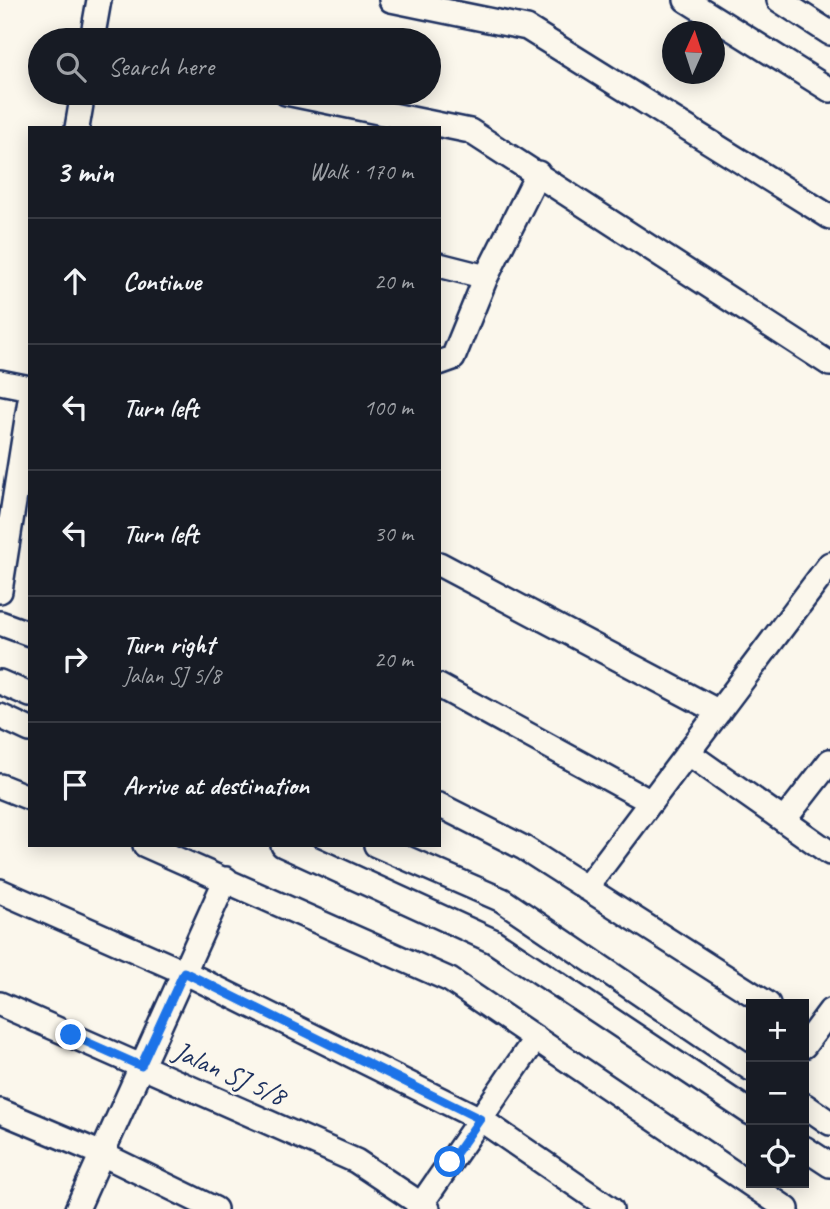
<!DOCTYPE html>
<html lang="en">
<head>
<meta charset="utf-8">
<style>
  body { margin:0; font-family:Caveat,sans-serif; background:#242831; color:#f1f3f6 }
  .controls { position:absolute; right:21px; bottom:21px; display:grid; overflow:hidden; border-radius:0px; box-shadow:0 4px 18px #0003 }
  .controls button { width:63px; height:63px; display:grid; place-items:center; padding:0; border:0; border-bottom:2px solid #363941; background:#171b24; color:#f1f3f6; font:35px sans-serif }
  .compass { position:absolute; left:662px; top:21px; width:63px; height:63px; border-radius:50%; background:#171b24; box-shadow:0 4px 18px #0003; rotate:3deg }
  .stop { position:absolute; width:21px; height:21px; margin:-16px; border:5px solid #1a73e8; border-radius:50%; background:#fff }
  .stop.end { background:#1a73e8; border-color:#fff; box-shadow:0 2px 7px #0008 }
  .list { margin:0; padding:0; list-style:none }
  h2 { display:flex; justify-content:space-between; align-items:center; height:91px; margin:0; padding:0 28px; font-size:30px }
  h2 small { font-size:23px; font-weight:400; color:#9ea1a6 }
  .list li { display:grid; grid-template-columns:46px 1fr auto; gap:21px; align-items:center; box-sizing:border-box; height:126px; padding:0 28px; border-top:2px solid #363941 }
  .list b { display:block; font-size:26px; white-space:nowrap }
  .list p { margin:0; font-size:23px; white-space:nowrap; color:#9ea1a6 }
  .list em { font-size:23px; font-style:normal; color:#9ea1a6 }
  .icon { flex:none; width:38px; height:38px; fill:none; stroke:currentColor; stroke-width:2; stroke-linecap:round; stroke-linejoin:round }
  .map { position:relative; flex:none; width:830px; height:1209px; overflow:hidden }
  .search { position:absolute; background:#171b24; box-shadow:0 4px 18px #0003; left:28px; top:28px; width:413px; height:77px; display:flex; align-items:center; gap:18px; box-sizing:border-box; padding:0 24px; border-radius:38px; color:#9ea1a6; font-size:26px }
  .panel { position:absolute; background:#171b24; box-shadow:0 4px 18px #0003; left:28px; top:126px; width:413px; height:721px; border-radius:0px }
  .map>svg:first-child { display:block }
</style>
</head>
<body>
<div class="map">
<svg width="830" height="1209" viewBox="0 0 830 1209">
  <rect width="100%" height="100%" fill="#fbf7ec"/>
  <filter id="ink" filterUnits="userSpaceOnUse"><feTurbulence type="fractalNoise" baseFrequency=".0143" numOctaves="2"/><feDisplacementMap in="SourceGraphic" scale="14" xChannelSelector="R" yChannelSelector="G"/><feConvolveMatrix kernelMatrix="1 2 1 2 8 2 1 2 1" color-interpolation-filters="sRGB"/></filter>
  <g filter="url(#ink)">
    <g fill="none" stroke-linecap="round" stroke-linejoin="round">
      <!-- minor casing -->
      <g stroke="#1b2f5e" stroke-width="28">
        <path id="minor" d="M391 0 527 28 830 217
          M686 0 830 90
          M779 0 830 33
          M92 40 99 0
          M286 93 470 131 830 364
          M77 128 83 93
          M439 265 486 277
          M439 363 453 358 486 277 538 173
          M0 382 30 388
          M439 564 719 712
          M0 591 30 400
          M0 623 30 634
          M0 682 30 695
          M439 686 651 802
          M0 716 30 730
          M688 753 830 853
          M0 786 30 798
          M439 805 524 848 768 1004
          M785 819 830 761
          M145 845 450 980 787 1209
          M283 845 493 941 751 1113
          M376 845 502 900 751 1069
          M586 888 830 564
          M0 891 184 972 480 1119 611 1209
          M0 1004 356 1161 428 1209
          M804 1046 830 1011
          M804 1105 830 1123
          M0 1111 102 1154 215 1209
          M804 1148 830 1165
          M77 1209 226 879
          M418 1209 536 1038"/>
      </g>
      <!-- minor -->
      <use href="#minor" stroke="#fbf7ec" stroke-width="23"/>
    </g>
  </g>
  <g fill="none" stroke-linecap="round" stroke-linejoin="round" filter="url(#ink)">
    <!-- route -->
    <path stroke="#1a73e8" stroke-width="9" d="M71 1035 141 1066 184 972 480 1119 450 1162"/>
  </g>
  <g text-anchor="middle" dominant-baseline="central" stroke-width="6" stroke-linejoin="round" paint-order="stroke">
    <!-- street labels -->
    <g font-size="28" fill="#1b2f5e" stroke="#fbf7ec">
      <text transform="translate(230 1073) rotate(24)">Jalan SJ 5/8</text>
    </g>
  </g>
</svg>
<div class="controls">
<button>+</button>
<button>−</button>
<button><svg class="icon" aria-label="locate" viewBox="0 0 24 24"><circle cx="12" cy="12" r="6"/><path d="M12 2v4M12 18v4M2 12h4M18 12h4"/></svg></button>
</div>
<svg class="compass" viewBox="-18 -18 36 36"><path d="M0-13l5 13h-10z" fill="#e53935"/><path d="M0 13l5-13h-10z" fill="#9ea1a6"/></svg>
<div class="stop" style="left:450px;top:1162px"></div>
<div class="stop end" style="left:71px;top:1035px"></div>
<div class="search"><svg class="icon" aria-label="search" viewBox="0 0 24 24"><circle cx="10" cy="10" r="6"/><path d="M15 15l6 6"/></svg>Search here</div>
<section class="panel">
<h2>3 min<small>Walk · 170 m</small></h2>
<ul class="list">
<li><svg class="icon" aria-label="ahead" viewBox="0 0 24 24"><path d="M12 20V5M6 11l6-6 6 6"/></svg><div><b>Continue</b></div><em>20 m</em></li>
<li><svg class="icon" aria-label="left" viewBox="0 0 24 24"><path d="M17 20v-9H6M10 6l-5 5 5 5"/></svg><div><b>Turn left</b></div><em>100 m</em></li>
<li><svg class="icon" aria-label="left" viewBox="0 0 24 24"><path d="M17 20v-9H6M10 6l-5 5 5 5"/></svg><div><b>Turn left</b></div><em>30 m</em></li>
<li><svg class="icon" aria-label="right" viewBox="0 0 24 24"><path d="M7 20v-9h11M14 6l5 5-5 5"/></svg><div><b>Turn right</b><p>Jalan SJ 5/8</p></div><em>20 m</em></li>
<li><svg class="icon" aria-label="arrive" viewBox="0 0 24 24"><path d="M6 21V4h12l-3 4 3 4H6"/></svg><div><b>Arrive at destination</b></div></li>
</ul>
</section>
</div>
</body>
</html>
